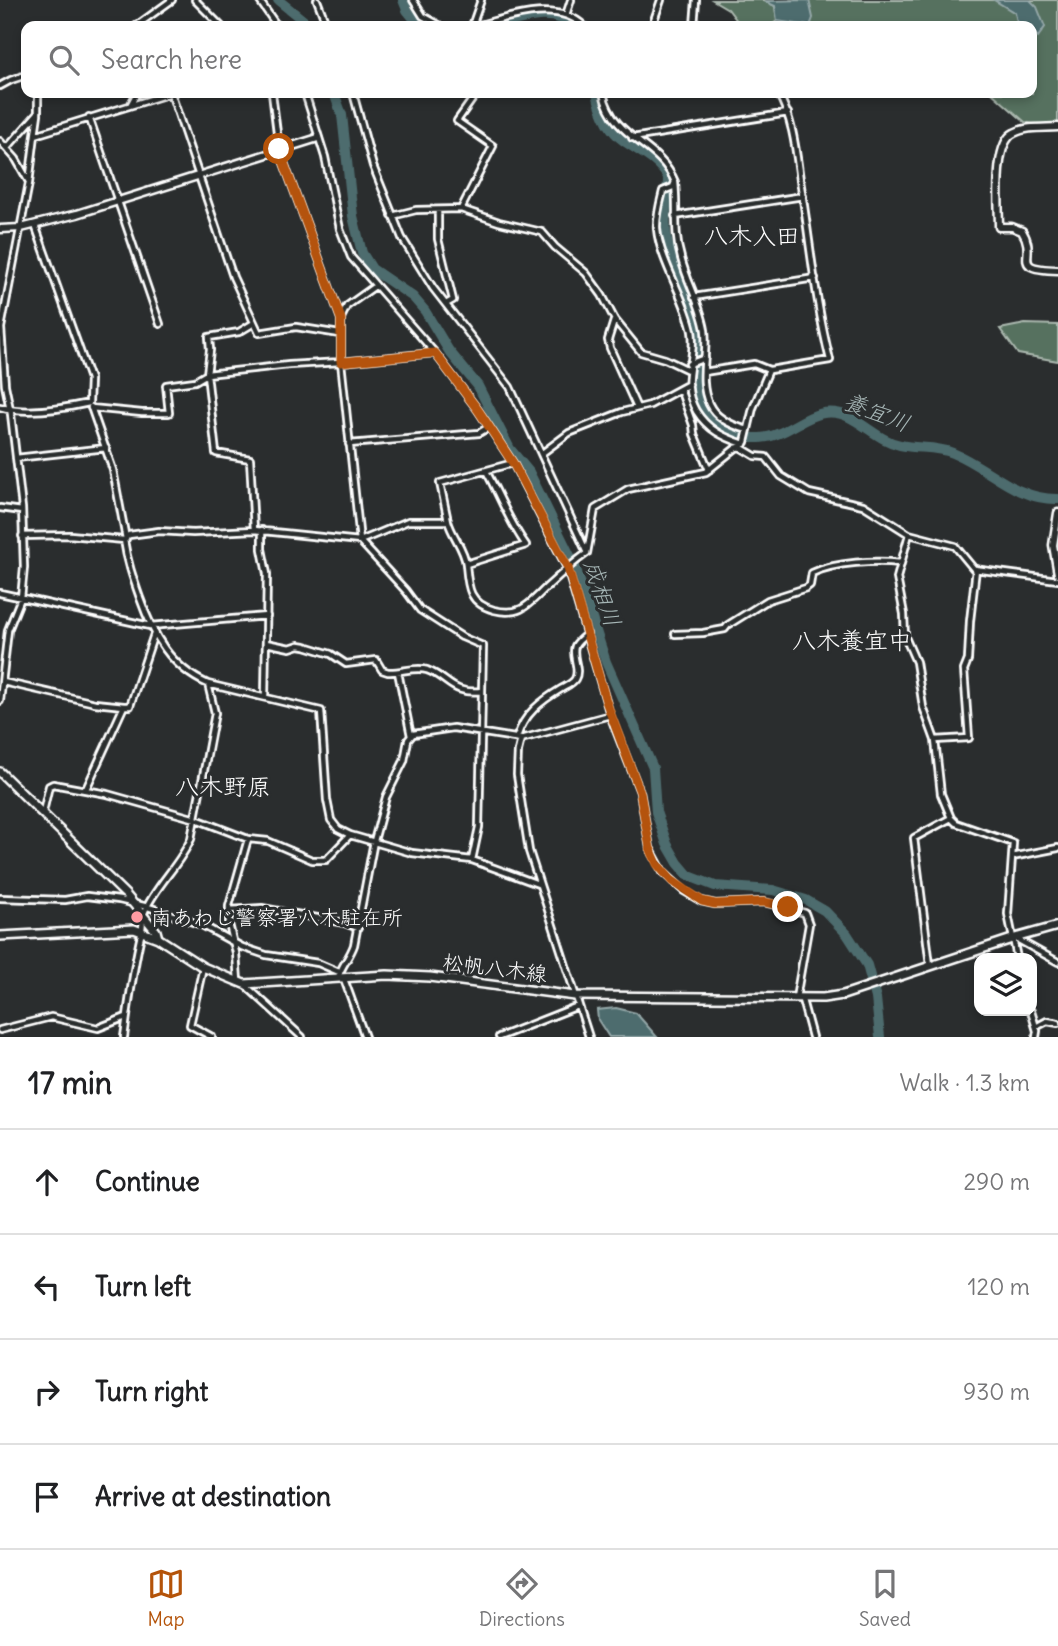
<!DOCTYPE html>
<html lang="en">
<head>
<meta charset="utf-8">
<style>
  body { margin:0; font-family:Delius,"Klee One",sans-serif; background:#f6f6f6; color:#202124 }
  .controls { position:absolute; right:21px; bottom:21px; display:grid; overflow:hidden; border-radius:14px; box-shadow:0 4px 10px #0003 }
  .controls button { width:63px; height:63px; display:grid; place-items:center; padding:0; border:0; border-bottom:2px solid #e0e0e0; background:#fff; color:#202124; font:35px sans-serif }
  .stop { position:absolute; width:21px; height:21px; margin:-16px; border:5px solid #b45309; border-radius:50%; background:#fff }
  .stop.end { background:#b45309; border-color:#fff; box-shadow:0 2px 7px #0008 }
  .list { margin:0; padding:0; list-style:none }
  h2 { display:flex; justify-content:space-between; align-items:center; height:91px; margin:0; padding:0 28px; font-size:30px }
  h2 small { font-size:23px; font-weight:400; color:#757577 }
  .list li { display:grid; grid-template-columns:46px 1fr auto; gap:21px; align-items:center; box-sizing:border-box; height:105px; padding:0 28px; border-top:2px solid #e0e0e0 }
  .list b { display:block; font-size:26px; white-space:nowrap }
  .list em { font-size:23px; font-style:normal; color:#757577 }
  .icon { flex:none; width:38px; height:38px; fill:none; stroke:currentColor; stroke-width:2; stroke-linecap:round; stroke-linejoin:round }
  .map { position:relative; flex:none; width:1058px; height:1037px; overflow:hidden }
  .search { position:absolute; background:#fff; box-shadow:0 4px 10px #0003; left:21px; right:21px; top:21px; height:77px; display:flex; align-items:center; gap:18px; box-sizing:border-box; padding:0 24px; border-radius:14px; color:#757577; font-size:26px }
  .sheet { height:511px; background:#fff }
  nav { display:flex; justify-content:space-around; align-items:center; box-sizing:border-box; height:98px; border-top:2px solid #e0e0e0; background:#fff; font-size:19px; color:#757577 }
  nav a { display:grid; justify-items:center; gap:4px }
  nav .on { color:#b45309 }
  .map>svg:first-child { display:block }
</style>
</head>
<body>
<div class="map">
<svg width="1058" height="1037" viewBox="0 0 1058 1037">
  <rect width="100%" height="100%" fill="#2a2d2e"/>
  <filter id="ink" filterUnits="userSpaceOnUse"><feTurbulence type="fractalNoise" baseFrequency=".0143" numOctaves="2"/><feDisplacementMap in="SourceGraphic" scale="14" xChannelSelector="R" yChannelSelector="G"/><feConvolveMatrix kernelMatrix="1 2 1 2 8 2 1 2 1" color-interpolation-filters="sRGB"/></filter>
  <g filter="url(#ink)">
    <!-- green -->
    <path fill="#57715f" stroke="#abb8af" stroke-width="2" d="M713 0H764L775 6 777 21 770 26H741L728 9Z
      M791 0H1058V131L1025 122 992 93H1032V26H813Z
      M1025 324 1058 325V361L1018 354 1000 329Z"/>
    <!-- water -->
    <path fill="#4d6c6e" stroke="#94a7a8" stroke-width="2" d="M809 0 813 18 810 26 777 21 775 6 764 1Z
      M994 0H1030L1037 7 1045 27 1038 37 1032 31V26L1017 22 1015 13Z
      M616 1008 636 1013 657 1037H609L598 1020 597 1010Z"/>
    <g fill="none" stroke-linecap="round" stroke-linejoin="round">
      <!-- river -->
      <path stroke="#4d6c6e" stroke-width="10" d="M278 0 304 21 306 26
        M403 0 407 10 420 26
        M496 26C519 20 552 6 572 26
        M334 93 342 115 353 216 362 253 372 269 413 297 425 311 449 351 478 386 510 449 529 472 575 566 606 662 653 768 656 812 667 844 678 863 689 876 715 886 773 890 806 900 825 911 847 934 867 965 876 998 880 1037
        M597 93C601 111 608 130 624 141 641 153 657 159 668 177 668 199 662 223 668 245 675 271 692 300 697 325 701 342 695 356 695 372 695 412 718 440 760 438 793 436 814 400 849 417 867 426 881 441 900 445 918 449 936 446 953 453 990 468 1015 500 1058 499"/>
      <!-- minor casing -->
      <g stroke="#fff" stroke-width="10">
        <path id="minor" d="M195 0 221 26
          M259 0 277 26
          M317 0 327 26
          M413 0 423 16 441 26
          M567 12 571 0
          M136 26 172 0
          M472 26 481 0
          M476 26C509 17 558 0 584 26
          M652 26 661 0
          M694 26 696 0
          M0 86 11 80 26 75
          M272 93 279 149 341 319V362L434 353
          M305 93 325 157 340 229 351 257 435 353 478 410 513 463 567 568 610 715 521 739 453 728 413 734 408 740 404 761 386 797 374 841 354 945C350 957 341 966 338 978
          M353 93 373 166 402 238 433 288 510 387 587 553
          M603 93C614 141 658 141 675 182L673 187 663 191C660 203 656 217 657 229 660 261 686 299 692 331 697 359 679 381 696 411 708 430 723 437 744 444
          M131 104 137 93
          M89 117 160 324
          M35 135 38 114
          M632 138 788 113
          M0 141 16 159 29 182
          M7 148 38 113V93
          M675 183C678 210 673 231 681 258 687 282 701 305 705 330 708 354 698 381 709 404 716 419 733 426 748 430
          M461 209 493 146 457 121 474 97 484 93
          M438 210V239L453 300 446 304
          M392 216 416 210 461 209 499 222 542 232 555 247 586 273 602 295 615 320 641 352 665 359 688 370
          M675 216 803 196
          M694 297 815 278
          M341 318 347 306 375 286
          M614 321 608 340 610 348 637 408
          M689 364 705 358
          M770 370 830 360C815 301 810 240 800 180 796 151 793 119 778 93
          M680 389 693 425 694 434 709 470
          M0 407C27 415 62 409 89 403L90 379 35 225
          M91 407 113 470 126 539
          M91 408 142 413H169L166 385 195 381 207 374 210 350 209 337 239 332 254 323
          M349 444 479 433 489 427
          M740 447 755 456 766 457 781 476 809 493 863 505 909 534 955 546 974 569 1058 580
          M541 454 569 433 622 412 650 405 689 384
          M16 458 106 448
          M0 508 22 511
          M448 521C452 536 464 548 466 564L526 545C509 522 500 496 486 471
          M254 530 250 459 216 453 207 374 289 365 341 362 360 541 406 591 420 610 462 637 483 646 479 827 472 860
          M262 530V549L267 574 265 697
          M909 534 897 578 904 614 905 637 916 662 923 707 935 740 941 794 951 818 956 823 1013 843 1008 914 1017 958
          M22 536 70 535 124 540 129 535 159 531 193 533 254 530 360 541 408 521H448L440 483 513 463
          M466 564C468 586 468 603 494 610 523 617 530 602 549 585 562 573 573 563 587 553L595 509 628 489 706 472 736 448 740 447 745 442 753 408 769 370 754 364 704 372
          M0 593 150 626 267 616
          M675 634 703 633 725 629 728 625 768 600 806 588 810 585 812 573C835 562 876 560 901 563
          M266 643 290 648 299 645 305 646 331 654 346 664 376 660 382 670 388 672C401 673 415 666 427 670 449 678 451 695 482 691
          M398 672 411 736
          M3 682 95 703 124 706
          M208 684 321 711 327 800 331 820 338 829 350 835 412 853 472 860 538 884
          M0 701 8 630 21 598 24 567 22 508 11 414 5 385 1 328 29 183 35 135 171 93 233 277 259 333 296 327 340 334
          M610 715 640 792 650 848 663 872 684 891 701 901 715 904 764 902 805 913 809 924 796 998
          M517 737C524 714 541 701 561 689 566 686 572 684 575 679 581 669 571 657 575 646 577 642 583 637 587 634
          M521 739 518 751 517 775 529 851 589 1037
          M935 740 969 738 964 670 968 660 970 621 976 569
          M86 789 124 706H130L154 634
          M43 812 49 786 53 784 107 794 196 819 248 839 268 841 312 860H326L350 835
          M1012 857 1058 848
          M0 898 65 900 87 896 119 900 148 907 202 925 242 947 266 955 318 963 339 972
          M229 910 262 908 345 923 358 928
          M1015 938 1058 962
          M930 965 914 838 951 818
          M203 967 190 1025 212 1037
          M344 979 365 1037
          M238 981 236 953 229 924V906L248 839
          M244 984 302 1037
          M802 1000 812 1037
          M1031 1011 1037 1031 1036 1037
          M1036 1027 1047 1021 1058 1023
          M0 1030 51 1017 98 1028 126 1017
          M124 1037C129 1002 133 969 141 935 143 928 142 919 144 913 155 886 179 866 191 839L215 713 208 684C170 667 153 635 140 598 133 578 127 561 124 540
          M499 1037 578 1006"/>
      </g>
      <!-- tertiary casing -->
      <g stroke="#fff" stroke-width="11">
        <path id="tertiary" d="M1058 127C1044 128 1027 126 1014 133 993 143 999 205 999 227H1012L1022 231C1039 257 1007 269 1058 270
          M0 229 21 228 77 214 318 138
          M1058 513 1053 545 1058 574"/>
      </g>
      <!-- secondary casing -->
      <g stroke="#fff" stroke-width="12">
        <path id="secondary" d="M0 772 126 895 156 931 158 938 203 967 244 984 387 975 430 977 575 996 823 998 843 995 1015 938 1058 926
          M0 936 134 929 158 938"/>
      </g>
      <!-- minor -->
      <use href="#minor" stroke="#2a2d2e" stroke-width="4.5"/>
      <!-- tertiary -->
      <use href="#tertiary" stroke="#2a2d2e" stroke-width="6"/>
      <!-- secondary -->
      <use href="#secondary" stroke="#2a2d2e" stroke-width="7"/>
    </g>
  </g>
  <g fill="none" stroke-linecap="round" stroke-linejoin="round" filter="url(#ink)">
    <!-- route -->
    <path stroke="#b45309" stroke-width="9" d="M279 149 341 319V362L435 353 478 410 513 463 568 568 606 701 640 792 650 848 657 864 671 880 702 901 715 904 764 902 788 907"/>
  </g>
  <!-- markers -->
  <circle fill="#ff9aa2" stroke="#2a2d2e" stroke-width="2.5" cx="137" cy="917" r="7"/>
  <g text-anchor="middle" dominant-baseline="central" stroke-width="6" stroke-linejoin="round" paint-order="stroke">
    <!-- poi labels -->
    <g font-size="21" fill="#fff" stroke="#2a2d2e" text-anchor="start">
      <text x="151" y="917">南あわじ警察署八木駐在所</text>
    </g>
    <!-- street labels -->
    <g font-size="21" fill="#fff" stroke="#2a2d2e">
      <text transform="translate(495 968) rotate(7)">松帆八木線</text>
    </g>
    <!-- water labels -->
    <g font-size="23" font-style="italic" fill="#a6b6b6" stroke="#2a2d2e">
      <text transform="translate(877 412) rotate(21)">養宜川</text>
      <text transform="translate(603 593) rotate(71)">成相川</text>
    </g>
    <!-- quarter labels -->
    <g font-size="24" fill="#fff" stroke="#2a2d2e">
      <text x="752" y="235">八木入田</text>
      <text x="852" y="640">八木養宜中</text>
      <text x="223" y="786">八木野原</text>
    </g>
  </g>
</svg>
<div class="controls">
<button><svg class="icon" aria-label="layers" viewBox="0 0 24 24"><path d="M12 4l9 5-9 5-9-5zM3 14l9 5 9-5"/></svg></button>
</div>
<div class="stop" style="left:279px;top:149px"></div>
<div class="stop end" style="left:788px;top:907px"></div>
<div class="search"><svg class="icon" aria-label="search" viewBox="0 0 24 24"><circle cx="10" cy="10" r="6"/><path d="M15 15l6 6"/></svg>Search here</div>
</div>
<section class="sheet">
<h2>17 min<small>Walk · 1.3 km</small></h2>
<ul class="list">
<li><svg class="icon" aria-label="ahead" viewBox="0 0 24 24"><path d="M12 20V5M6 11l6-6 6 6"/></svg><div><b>Continue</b></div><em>290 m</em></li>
<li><svg class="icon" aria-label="left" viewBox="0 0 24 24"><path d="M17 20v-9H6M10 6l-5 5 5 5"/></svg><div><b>Turn left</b></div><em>120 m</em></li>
<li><svg class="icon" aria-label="right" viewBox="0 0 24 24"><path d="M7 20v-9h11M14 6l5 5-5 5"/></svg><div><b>Turn right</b></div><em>930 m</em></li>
<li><svg class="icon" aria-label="arrive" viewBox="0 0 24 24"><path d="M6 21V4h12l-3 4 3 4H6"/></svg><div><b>Arrive at destination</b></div></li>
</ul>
</section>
<nav>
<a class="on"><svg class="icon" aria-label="map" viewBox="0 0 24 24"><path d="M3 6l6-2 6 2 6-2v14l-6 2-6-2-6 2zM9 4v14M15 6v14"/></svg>Map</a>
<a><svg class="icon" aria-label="directions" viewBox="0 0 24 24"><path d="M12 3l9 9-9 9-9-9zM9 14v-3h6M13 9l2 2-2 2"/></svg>Directions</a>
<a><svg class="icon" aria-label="saved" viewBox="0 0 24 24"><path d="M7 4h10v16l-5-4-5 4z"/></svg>Saved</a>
</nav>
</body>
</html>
